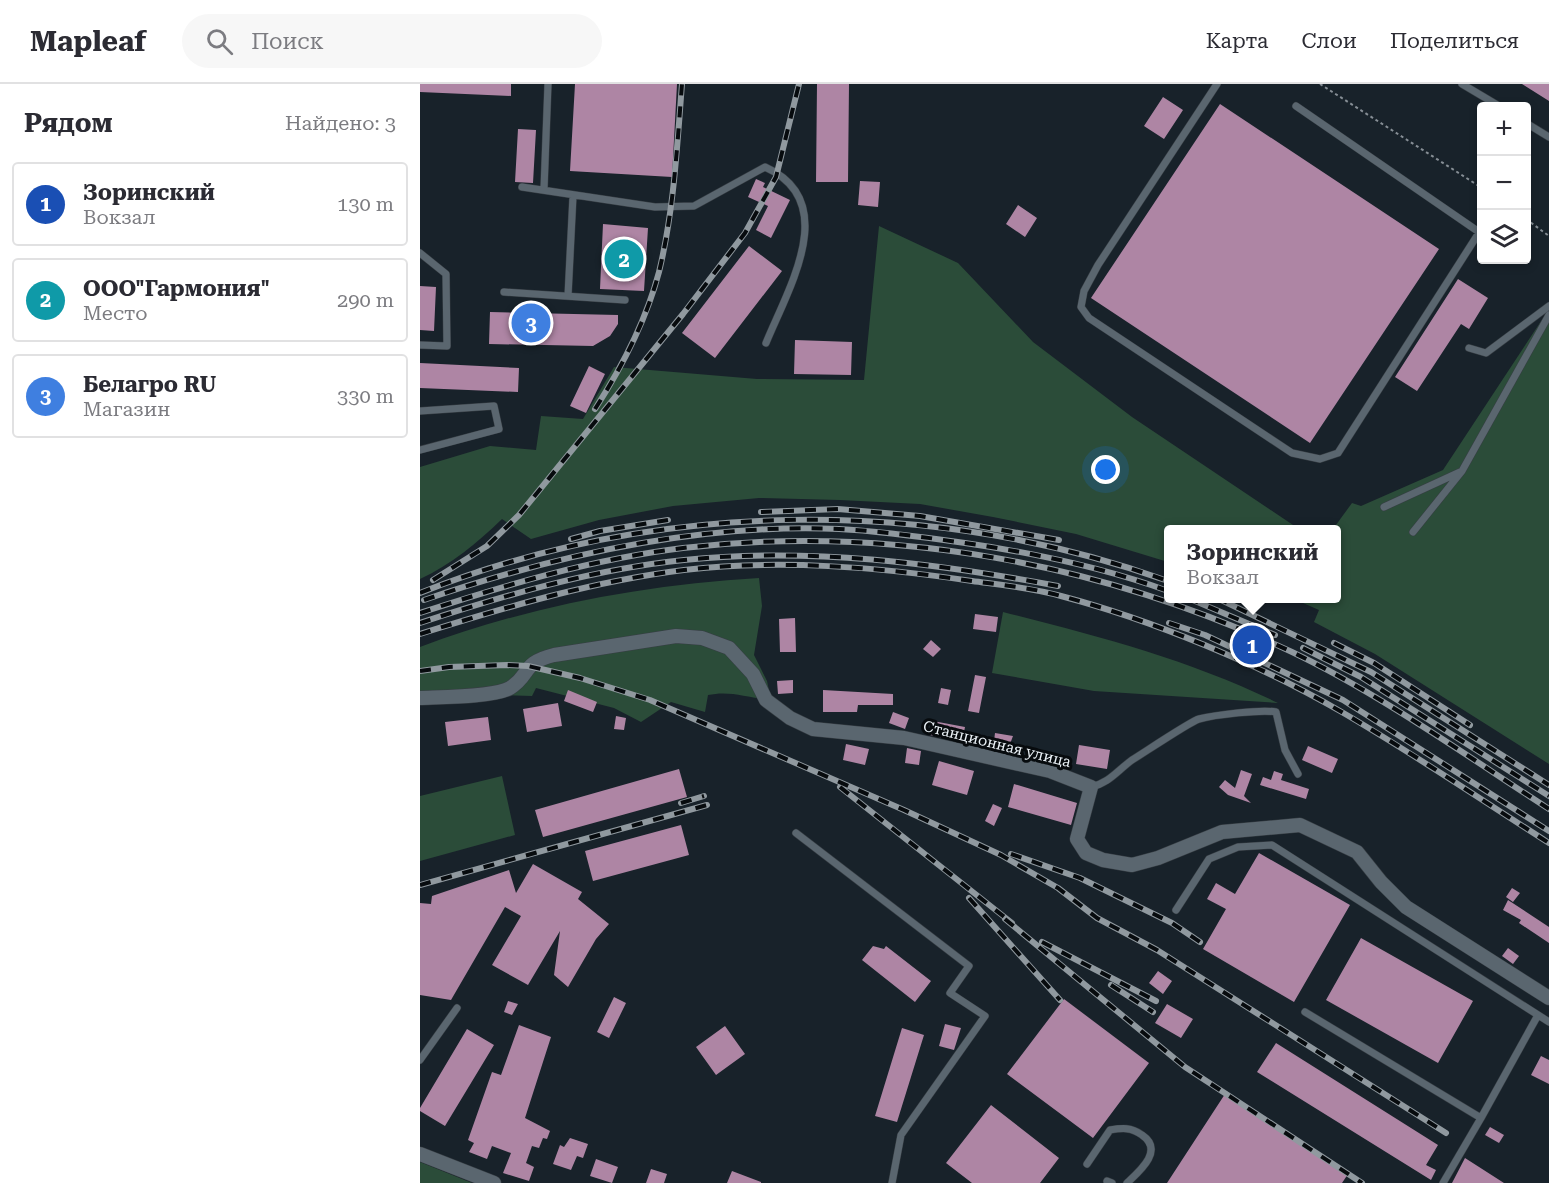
<!DOCTYPE html>
<html lang="ru">
<head>
<meta charset="utf-8">
<style>
  body { margin:0; font-family:"Roboto Serif",serif; background:#f7f7f7; color:#2b2b33 }
  .controls { position:absolute; right:18px; top:18px; display:grid; overflow:hidden; border-radius:6px; box-shadow:0 3px 9px #0003 }
  .controls button { width:54px; height:54px; display:grid; place-items:center; padding:0; border:0; border-bottom:2px solid #e1e1e2; background:#fff; color:#2b2b33; font:30px sans-serif }
  .you { position:absolute; left:686px; top:386px; width:21px; height:21px; margin:-15px; border:4px solid #fff; border-radius:50%; background:#1a73e8; box-shadow:0 0 0 9px #1a73e833 }
  .badge { display:grid; place-items:center; width:39px; height:39px; border-radius:50%; background:#db2777; color:#fff; font-size:20px; font-weight:700 }
  .pin { position:absolute; translate:-50% -50%; border:3px solid #fff; box-shadow:0 2px 6px #0006 }
  .popup { position:absolute; left:744px; top:441px; width:177px; height:78px; box-sizing:border-box; display:grid; place-content:center; border-radius:6px; background:#fff; filter:drop-shadow(0 2px 4px #0005); font-size:20px; white-space:nowrap; color:#7c7c81 }
  .popup b { font-size:22px; color:#2b2b33 }
  .popup::after { content:''; position:absolute; left:50%; top:100%; margin-left:-12px; border:12px solid transparent; border-top-color:#fff }
  .list { margin:0; padding:0; list-style:none }
  h2 { display:flex; justify-content:space-between; align-items:center; height:78px; margin:0; padding:0 24px; font-size:26px }
  h2 small { font-size:20px; font-weight:400; color:#7c7c81 }
  .list li { display:grid; grid-template-columns:39px 1fr auto; gap:18px; align-items:center; box-sizing:border-box; height:84px; margin:0 12px 12px; padding:0 12px; border:2px solid #e1e1e2; border-radius:6px }
  .list b { display:block; font-size:22px; white-space:nowrap }
  .list p { margin:0; font-size:20px; white-space:nowrap; color:#7c7c81 }
  .list em { font-size:20px; font-style:normal; color:#7c7c81 }
  .icon { flex:none; width:33px; height:33px; fill:none; stroke:currentColor; stroke-width:2; stroke-linecap:round; stroke-linejoin:round }
  .map { position:relative; flex:none; width:1129px; height:1099px; overflow:hidden }
  header { display:flex; align-items:center; gap:36px; box-sizing:border-box; height:84px; padding:0 30px; background:#fff; border-bottom:2px solid #e1e1e2 }
  header strong { font-size:28px }
  nav { display:flex; gap:33px; margin-inline-start:auto; font-size:21px }
  .search { width:420px; height:54px; background:#f7f7f7; display:flex; align-items:center; gap:15px; box-sizing:border-box; padding:0 21px; border-radius:33px; color:#7c7c81; font-size:22px }
  main { display:flex }
  aside { flex:1; background:#fff }
  .map>svg:first-child { display:block }
</style>
</head>
<body>
<header>
<strong>Mapleaf</strong>
<div class="search"><svg class="icon" aria-label="search" viewBox="0 0 24 24"><circle cx="10" cy="10" r="6"/><path d="M15 15l6 6"/></svg>Поиск</div>
<nav><a>Карта</a><a>Слои</a><a>Поделиться</a></nav>
</header>
<main>
<aside>
<h2>Рядом<small>Найдено: 3</small></h2>
<ul class="list">
<li><span class="badge" style="background:#1a4fb4">1</span><div><b>Зоринский</b><p>Вокзал</p></div><em>130 m</em></li>
<li><span class="badge" style="background:#0f9aa8">2</span><div><b>ООО&quot;Гармония&quot;</b><p>Место</p></div><em>290 m</em></li>
<li><span class="badge" style="background:#3f7fe0">3</span><div><b>Белагро RU</b><p>Магазин</p></div><em>330 m</em></li>
</ul>
</aside>
<div class="map">
<svg width="1129" height="1099" viewBox="0 0 1129 1099">
  <rect width="100%" height="100%" fill="#18222a"/>
  <!-- green -->
  <path fill="#2b4c39" d="M459 142 538 179 613 258 712 333 879 445 748 446V478L656 450 573 433 500 420 420 416 339 414 253 422 179 436 111 455 82 435C56 460 32 480 0 495V383L70 362 116 366 121 332 163 335 194 283 337 295 444 296Z
    M1129 225V680L955 570 894 538 899 526 874 515 916 514V446L913 445 932 419 941 422 1023 386Z
    M339 494 342 522 334 571 347 597 351 616C329 614 310 606 288 611L285 628 251 618 221 638 194 624 116 604 112 612 81 611 0 619V563C109 522 223 501 339 494Z
    M583 528C678 552 770 576 858 619L674 607 572 589Z
    M82 692 95 751 0 777V712Z
    M0 1078 52 1099H0Z"/>
  <!-- building -->
  <path fill="#ae85a4" d="M0 0H91V12L0 8Z
    M155 0H257L252 93 150 87Z
    M397 0H429L428 98H396Z
    M1102 0H1129V17Z
    M743 13 763 26 744 55 724 42Z
    M800 20 1019 165 890 359 671 214Z
    M98 45 116 46 113 99 95 98Z
    M336 95 345 99 343 103 370 116 351 154 336 146 348 122 328 113Z
    M440 97 460 98 458 123 438 121Z
    M598 121 617 134 605 153 586 140Z
    M183 140 228 144 224 207 180 205Z
    M329 162 362 187 295 274 262 249Z
    M1038 195 1068 214 1049 245 1041 240 997 307 975 293Z
    M0 202 16 203 14 247 0 246Z
    M70 228 198 231V240L190 252 173 262 69 260Z
    M375 256 432 258 431 291 374 290Z
    M0 279 99 284 98 308 0 304Z
    M169 282 185 290 166 329 150 322Z
    M555 530 578 533 576 548 553 545Z
    M375 534 376 568H360L359 535Z
    M511 556 521 565 513 573 503 565Z
    M555 591 566 593 559 629 548 627Z
    M373 596V609L358 610 357 597Z
    M521 604 531 606 528 621 518 619Z
    M148 606 177 618 173 628 144 617Z
    M403 606 473 610V621H438L437 628H403Z
    M138 619 142 642 107 648 103 625Z
    M473 628 489 634 485 645 469 639Z
    M196 632 206 634 204 646 194 645Z
    M68 633 71 656 28 662 25 638Z
    M513 637 545 643 542 658 510 651Z
    M575 649 593 652 587 668 573 665Z
    M426 660 449 665 445 681 423 676Z
    M659 661 690 666 687 685 656 680Z
    M888 662 918 675 912 689 882 676Z
    M487 664 501 667 499 681 485 679Z
    M519 677 554 687 547 711 512 701Z
    M259 685 267 713 123 753 115 726Z
    M821 686 832 690 824 712 831 719 808 711 799 703 805 696 815 704Z
    M854 687 863 690 861 696 889 705 886 715 840 701 843 693 851 696Z
    M594 700 657 719 651 741 588 723Z
    M573 720 582 724 574 742 565 737Z
    M261 741 269 771 173 797 165 767Z
    M839 769 930 821 874 918 783 865 806 825 787 815 796 799 815 810Z
    M113 780 162 808 158 815 189 840 176 855 148 903 134 891 140 847 108 901 72 881 101 832 85 823 31 916 0 911V819L11 820 12 812 89 786 96 809Z
    M1092 804 1100 809 1093 818 1086 813Z
    M1088 816 1129 843V859L1099 839 1101 836 1083 826Z
    M941 854 1053 917 1018 979 906 916Z
    M453 862 464 865 466 862 511 897 495 918 442 876Z
    M1088 864 1099 872 1093 880 1082 872Z
    M738 887 752 897 743 910 729 899Z
    M194 913 206 919 189 954 177 948Z
    M644 915 729 979 673 1054 587 990Z
    M88 917 98 920 92 931 84 928Z
    M747 920 773 935 761 954 735 939Z
    M525 940 541 944 534 966 519 962Z
    M99 941 131 953 105 1034 130 1047 127 1055 123 1054 119 1064 112 1062 106 1079 114 1083 109 1097 83 1089 91 1069 72 1062 67 1075 49 1068 54 1059 48 1056 72 988 81 991Z
    M305 942 325 970 296 991 276 963Z
    M482 944 504 951 477 1038 455 1032Z
    M47 945 74 961 25 1042 0 1027V1024Z
    M856 959 1018 1061 1006 1081 1016 1086 1011 1096 837 988Z
    M1121 972 1129 976V1000L1111 991Z
    M805 1010 928 1090 922 1099H747Z
    M571 1021 639 1074 620 1099H552L526 1079Z
    M1070 1043 1084 1051 1079 1059 1065 1051Z
    M150 1054 168 1060 163 1074 157 1072 151 1086 133 1080 140 1061 144 1063Z
    M1045 1074 1084 1099H1032Z
    M176 1075 198 1083 192 1099 170 1092Z
    M231 1085 247 1090 244 1099H226Z
    M312 1087 341 1098V1099H307Z"/>
  <g fill="none" stroke-linecap="round" stroke-linejoin="round">
    <!-- service casing -->
    <g stroke="#373e44" stroke-width="8">
      <path id="service" d="M797 0 678 181 664 207 661 223 669 234 872 369 900 375 918 369 1062 144
        M1042 0 1079 22
        M876 22 1059 148
        M1106 39 1129 53
        M102 103 235 123 274 122 345 83C422 117 368 205 346 259
        M124 105 128 0
        M0 169 26 190 27 262 0 261
        M84 208 205 216
        M148 212 153 112
        M1049 264 1066 269 1129 222
        M0 327 74 322 79 345 0 366
        M964 423 1040 388
        M993 448 1042 387 1129 231
        M671 703C689 699 697 687 712 676 722 670 771 637 779 635 794 631 842 625 856 628L865 666 878 690
        M376 749 549 882 530 909 565 932 481 1051 472 1099
        M756 826 789 775 818 763 852 761 1129 938
        M885 928 1061 1034 1118 931
        M0 976 37 924
        M667 1080 690 1046C702 1044 711 1043 722 1051 744 1066 721 1086 707 1099
        M687 1097 692 1099
        M1023 1099 1061 1034"/>
    </g>
    <!-- minor casing -->
    <g stroke="#373e44" stroke-width="15">
      <path id="minor" d="M0 614C20 613 75 613 90 604 111 591 101 579 134 571L256 552 282 554 309 564 333 590 346 616 370 634 393 645 484 654 630 687 671 703 657 755 666 769 683 776 712 781 738 774 802 748 880 741 937 768 961 798 986 823 1129 914
        M0 1070 74 1099"/>
    </g>
    <!-- path -->
    <path stroke="#868e95" stroke-width="2" stroke-dasharray="3 3" stroke-linecap="butt" d="M900 0 1062 104
      M1106 135 1129 152"/>
    <!-- service -->
    <use href="#service" stroke="#5a666f" stroke-width="7"/>
    <!-- minor -->
    <use href="#minor" stroke="#5a666f" stroke-width="14"/>
    <!-- rail casing -->
    <g stroke="#90999f" stroke-width="6">
      <path id="rail" d="M175 325C202 283 226 237 239 188 254 126 257 63 262 0
        M341 428 418 425 500 432 639 456
        M151 455 180 447 248 436
        M13 496 67 462 99 431 263 230 325 149 356 93 379 0
        M0 509C236 415 509 412 748 497
        M768 514 855 551
        M797 514 951 588 1129 701
        M4 516C136 471 278 439 419 445 461 447 503 453 545 459 614 469 682 483 748 507
        M0 529C85 501 173 475 263 464 471 440 682 479 872 568 960 610 1047 672 1129 725
        M0 539C85 511 175 485 264 476 390 463 514 479 638 502
        M749 539 785 551 923 616 1129 747
        M0 550C86 523 174 497 264 486 360 475 457 483 552 497 582 501 613 504 641 512 732 536 839 580 920 627 991 668 1060 715 1129 759
        M914 559 954 579 1050 641
        M883 564 941 593 1129 712
        M0 587 29 583 87 581 108 582 160 594 230 616 484 726 581 771 638 804 677 834 737 866 1026 1049
        M420 703 592 839
        M261 719 284 712
        M591 770 660 794 752 839 780 858
        M0 801 287 721
        M549 814 640 916
        M585 835 765 983 942 1099
        M622 858 736 917
        M691 901 733 928"/>
    </g>
    <!-- rail -->
    <use href="#rail" stroke="#070b0e" stroke-width="4" stroke-dasharray="11" stroke-linecap="butt"/>
  </g>
  <g text-anchor="middle" dominant-baseline="central" stroke-width="6" stroke-linejoin="round" paint-order="stroke">
    <!-- street labels -->
    <g font-size="15" fill="#ebf2f7" stroke="#070b0e">
      <text transform="translate(577 660) rotate(14)">Станционная улица</text>
    </g>
  </g>
</svg>
<div class="controls">
<button>+</button>
<button>−</button>
<button><svg class="icon" aria-label="layers" viewBox="0 0 24 24"><path d="M12 4l9 5-9 5-9-5zM3 14l9 5 9-5"/></svg></button>
</div>
<div class="you"></div>
<div class="pin badge" style="left:832px;top:561px;background:#1a4fb4">1</div>
<div class="popup"><b>Зоринский</b>Вокзал</div>
<div class="pin badge" style="left:204px;top:175px;background:#0f9aa8">2</div>
<div class="pin badge" style="left:111px;top:239px;background:#3f7fe0">3</div>
</div>
</main>
</body>
</html>
